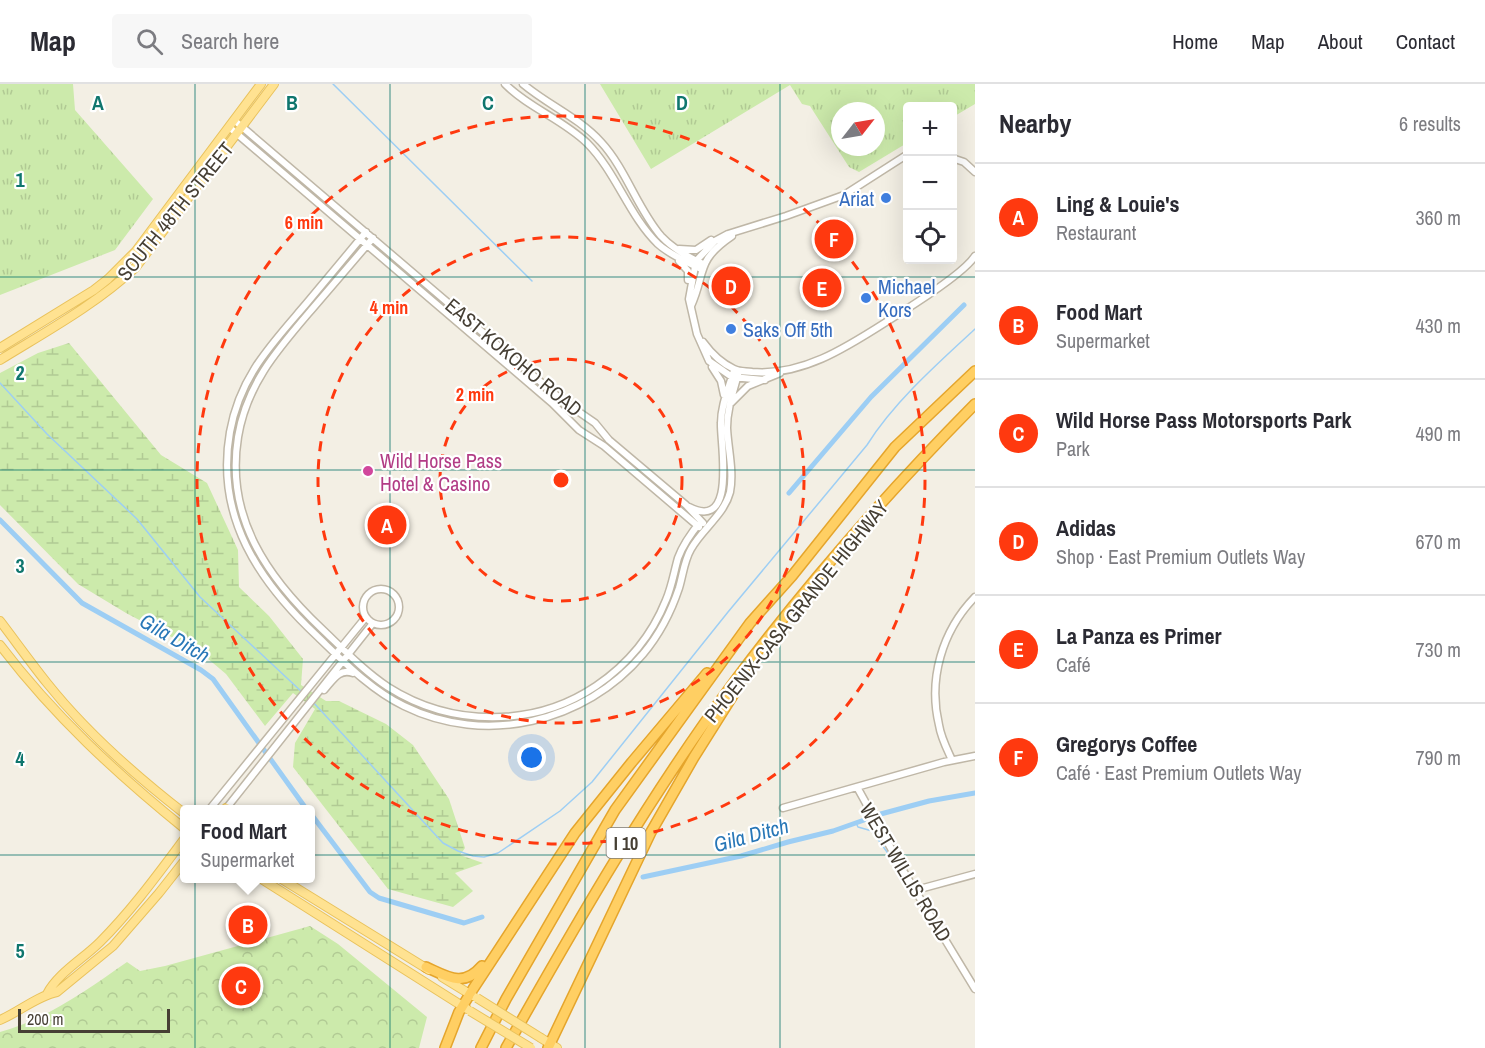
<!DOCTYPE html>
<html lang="en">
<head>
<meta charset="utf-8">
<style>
  body { margin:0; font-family:"Archivo Narrow",sans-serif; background:#f7f7f7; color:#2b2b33 }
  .controls { position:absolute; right:18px; top:18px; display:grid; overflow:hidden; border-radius:6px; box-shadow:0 6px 24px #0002 }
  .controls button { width:54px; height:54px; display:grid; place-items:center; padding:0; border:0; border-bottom:2px solid #e1e1e2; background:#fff; color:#2b2b33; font:30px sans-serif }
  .compass { position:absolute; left:831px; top:18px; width:54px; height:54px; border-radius:50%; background:#fff; box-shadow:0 6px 24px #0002; rotate:59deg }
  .scale { position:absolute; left:18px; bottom:15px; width:152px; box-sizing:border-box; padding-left:6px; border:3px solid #463f34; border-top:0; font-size:16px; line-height:21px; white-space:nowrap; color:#463f34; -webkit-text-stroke:4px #fff; paint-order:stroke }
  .you { position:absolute; left:532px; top:674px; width:21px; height:21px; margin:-15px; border:4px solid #fff; border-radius:50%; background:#1a73e8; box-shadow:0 0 0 9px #1a73e833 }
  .badge { display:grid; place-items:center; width:39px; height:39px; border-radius:50%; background:#ff390f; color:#fff; font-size:20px; font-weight:700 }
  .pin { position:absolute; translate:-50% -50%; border:3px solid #fff; box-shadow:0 2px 6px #0006 }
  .popup { position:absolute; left:180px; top:721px; width:135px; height:78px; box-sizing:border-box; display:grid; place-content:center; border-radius:6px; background:#fff; filter:drop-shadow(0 2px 4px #0005); font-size:20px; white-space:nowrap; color:#7c7c81 }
  .popup b { font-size:22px; color:#2b2b33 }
  .popup::after { content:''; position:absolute; left:50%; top:100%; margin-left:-12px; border:12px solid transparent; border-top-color:#fff }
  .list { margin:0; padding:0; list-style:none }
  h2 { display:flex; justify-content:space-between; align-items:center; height:78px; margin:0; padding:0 24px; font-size:26px }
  h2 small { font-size:20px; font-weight:400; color:#7c7c81 }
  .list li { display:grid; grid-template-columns:39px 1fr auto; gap:18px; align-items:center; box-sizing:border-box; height:108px; padding:0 24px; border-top:2px solid #e1e1e2 }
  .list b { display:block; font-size:22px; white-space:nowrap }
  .list p { margin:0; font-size:20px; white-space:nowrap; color:#7c7c81 }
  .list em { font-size:20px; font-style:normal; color:#7c7c81 }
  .icon { flex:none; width:33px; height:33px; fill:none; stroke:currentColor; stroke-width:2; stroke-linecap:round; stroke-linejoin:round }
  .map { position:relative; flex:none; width:975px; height:964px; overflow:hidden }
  header { display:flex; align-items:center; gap:36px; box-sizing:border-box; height:84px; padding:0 30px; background:#fff; border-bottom:2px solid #e1e1e2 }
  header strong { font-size:28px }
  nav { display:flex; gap:33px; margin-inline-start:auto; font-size:21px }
  .search { width:420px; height:54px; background:#f7f7f7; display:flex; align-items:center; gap:15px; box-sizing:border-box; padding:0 21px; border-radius:6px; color:#7c7c81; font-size:22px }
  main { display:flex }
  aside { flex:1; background:#fff }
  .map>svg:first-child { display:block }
</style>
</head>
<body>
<header>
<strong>Map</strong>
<div class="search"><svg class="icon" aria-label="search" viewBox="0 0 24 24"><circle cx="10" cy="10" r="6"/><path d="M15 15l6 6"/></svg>Search here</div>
<nav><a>Home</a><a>Map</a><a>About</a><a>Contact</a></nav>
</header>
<main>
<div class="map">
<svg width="975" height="964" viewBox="0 0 975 964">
  <defs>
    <pattern id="grass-tufts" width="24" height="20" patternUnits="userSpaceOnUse" patternTransform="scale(1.5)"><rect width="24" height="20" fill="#cceaab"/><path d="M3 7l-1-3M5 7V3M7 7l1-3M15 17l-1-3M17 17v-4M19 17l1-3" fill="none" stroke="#b1ca94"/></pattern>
    <pattern id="wetland-marsh" width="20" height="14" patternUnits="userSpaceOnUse" patternTransform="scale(1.5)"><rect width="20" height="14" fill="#cceaab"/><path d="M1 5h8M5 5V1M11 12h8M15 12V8" fill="none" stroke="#b1ca94"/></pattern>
    <pattern id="park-crowns" width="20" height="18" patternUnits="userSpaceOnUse" patternTransform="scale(1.5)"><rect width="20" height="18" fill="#cceaab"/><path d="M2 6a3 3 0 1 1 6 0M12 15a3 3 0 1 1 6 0" fill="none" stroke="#b1ca94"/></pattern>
  </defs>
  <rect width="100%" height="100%" fill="#f3efe4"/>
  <!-- grass -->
  <path fill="url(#grass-tufts)" fill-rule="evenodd" d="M0 0H73L75 26 153 115 115 166 0 211Z
    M600 0H975V20L953 33 952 22H908L907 59 859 88 849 83 810 22 802 20 790 1 651 85ZM840 27H876V63H840Z"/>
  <!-- wetland -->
  <path fill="url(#wetland-marsh)" d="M69 259 161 371 207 399 238 466 239 503 269 532 303 575 301 601 326 617H339L386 640 413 661 449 715 465 764 460 771 483 779 455 789 473 807 453 823 388 805 293 683 295 659 315 625 293 609 265 642 226 590 200 568 126 529 78 500 0 421V289L38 269Z"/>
  <!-- park -->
  <path fill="url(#park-crowns)" d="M310 842 338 860 427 933 419 964H0V948C47 935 87 906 127 878L140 887 165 882Z"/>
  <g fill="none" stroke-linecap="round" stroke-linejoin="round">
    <!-- stream -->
    <path stroke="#9dcef4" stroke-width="1.5" d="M333 0 532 197
      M0 299 47 350 137 435 200 513 303 609
      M313 618 443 759 458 767 473 772 484 773 498 769 560 727 592 698 728 528 867 361C894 318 938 279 975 245
      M856 739 858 743 872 747 892 775"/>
    <!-- canal -->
    <path stroke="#9dcef4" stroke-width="5" d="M789 409 871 313 964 221
      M0 436 82 519 201 586 213 595 307 726
      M311 730 370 808 379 814 464 839 482 833
      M877 731 929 717 975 709
      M643 793 741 772 788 758 833 747 867 735"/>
    <!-- minor casing -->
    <g stroke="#bfb7a7" stroke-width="9">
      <path id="minor" d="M505 0C529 24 562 35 587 59 616 88 629 132 658 160 670 171 687 178 701 185
        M523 0C548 21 578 33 601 58 626 85 637 124 661 152 673 165 688 173 703 180
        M234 36 563 317 595 339 609 356 686 421 703 439
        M229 43 552 319 579 346 604 362 699 443
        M952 74 964 78 975 88
        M366 148C346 172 326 196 306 220 271 261 240 292 230 348 215 433 259 498 318 553 345 579 371 606 404 622 485 662 585 639 643 570 659 551 671 528 679 504 683 491 684 477 691 465 702 445 724 431 730 408 734 387 728 365 727 344 727 324 734 306 739 287
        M373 154C353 177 333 201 313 224 278 265 247 299 238 353 225 433 267 493 322 545 343 565 364 587 388 603 451 643 534 644 596 602 627 581 652 551 666 516 672 502 674 488 678 474 683 460 692 448 701 437
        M679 165 696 166 711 156
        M679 177 688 187V196
        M691 222C706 189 695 177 732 152
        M703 258C711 269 721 279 734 285 740 288 746 287 752 288 808 293 857 256 902 228 921 216 964 189 975 172
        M712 283 721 297 724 311
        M765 296 732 293 709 277 697 250 689 215 696 177 715 157 728 150 786 132 844 111 908 70
        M731 319 748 302 780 289
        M689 423C738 448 720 359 721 339 721 322 728 306 733 289
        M363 523a18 18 0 1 1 36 0a18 18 0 1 1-36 0Z
        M324 606C333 596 339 584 353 589
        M952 676C947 665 941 654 939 641 928 595 942 547 975 513
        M857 703 904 788 975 905
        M783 724 944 678 975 672
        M209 726 366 533
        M225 726 373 539
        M916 806 975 790"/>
    </g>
    <!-- major casing -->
    <g stroke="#e9c25c" stroke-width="10">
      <path id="major" d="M0 264 94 206 108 195 136 167 261 0
        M0 276C47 247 95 221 136 183L274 0
        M0 537C16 558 31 579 47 599 86 648 136 692 185 730
        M0 561C53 631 117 690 185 745
        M226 726V724
        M260 794 467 925
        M280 794 429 886
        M442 893 473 912
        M47 910C58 889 83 875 100 858 132 826 158 790 185 754
        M0 936C19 928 37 912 57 908L113 862 159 809 185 776
        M541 954 557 964"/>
    </g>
    <!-- highway casing -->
    <g stroke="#e5a52c" stroke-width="12">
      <path id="highway" d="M426 883C448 893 463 904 482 882
        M445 964 459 928 473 905 575 749 632 678 707 589
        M481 964 506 915 615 726 750 539 792 492 895 363 975 287
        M506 964C577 838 650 711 737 594 809 498 890 406 975 320
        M548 964 651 748 694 673 740 600"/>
    </g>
    <!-- minor -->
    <use href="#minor" stroke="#fff" stroke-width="6"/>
    <!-- major -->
    <use href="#major" stroke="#ffe291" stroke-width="8"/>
    <!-- highway -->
    <use href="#highway" stroke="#ffcf63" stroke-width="9"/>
    <!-- major-bridge casing -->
    <g stroke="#e9c25c" stroke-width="10" stroke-linecap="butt">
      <path id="major-bridge" d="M477 914 541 954
        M470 927 531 964"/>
    </g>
    <!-- major-bridge -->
    <use href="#major-bridge" stroke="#ffe291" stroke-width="8"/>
  </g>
  <!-- grid -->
  <path fill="none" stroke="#0f766e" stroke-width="1.5" stroke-opacity="0.55" d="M195 0V964M390 0V964M585 0V964M780 0V964M0 193H975M0 386H975M0 578H975M0 771H975"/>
  <!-- distance rings -->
  <g fill="none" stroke="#ff390f" stroke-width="3" stroke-dasharray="10 8">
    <circle cx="561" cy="396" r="121"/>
    <circle cx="561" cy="396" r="243"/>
    <circle cx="561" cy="396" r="364"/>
  </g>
  <!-- markers -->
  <g fill="#3f7fe0" stroke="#fff" stroke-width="2">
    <circle cx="886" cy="114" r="6"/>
    <circle cx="866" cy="214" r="6"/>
    <circle cx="731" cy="245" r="6"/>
  </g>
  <circle fill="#d1479c" stroke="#fff" stroke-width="2" cx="368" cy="387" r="6"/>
  <g text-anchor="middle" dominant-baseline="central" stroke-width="4.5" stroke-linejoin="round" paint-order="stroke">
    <!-- shield labels -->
    <rect fill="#fff" stroke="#7e7971" stroke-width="1.5" x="606.5" y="744" width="39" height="30" rx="4.5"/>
    <g font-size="18" font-weight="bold" fill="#463f34">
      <text x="626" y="759">I 10</text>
    </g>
    <!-- shop labels -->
    <g font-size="20" fill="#366cbe" stroke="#fff" text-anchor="start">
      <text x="874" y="114" text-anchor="end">Ariat</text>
      <text x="878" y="202">Michael<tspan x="878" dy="23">Kors</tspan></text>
      <text x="743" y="245">Saks Off 5th</text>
    </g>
    <!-- street labels -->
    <g font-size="20" fill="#463f34" stroke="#fff">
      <text transform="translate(175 127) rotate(-51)">SOUTH 48TH STREET</text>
      <text transform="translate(514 273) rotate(40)">EAST KOKOHO ROAD</text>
      <text transform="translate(796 527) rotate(-51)">PHOENIX-CASA GRANDE HIGHWAY</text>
      <text transform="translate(906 788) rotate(59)">WEST WILLIS ROAD</text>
    </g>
    <!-- hotel labels -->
    <g font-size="20" fill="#b23c85" stroke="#fff" text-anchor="start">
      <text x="380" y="376">Wild Horse Pass<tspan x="380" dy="23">Hotel &amp; Casino</tspan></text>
    </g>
    <!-- water labels -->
    <g font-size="21" font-style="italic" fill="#2877b7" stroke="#fff">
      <text transform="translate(175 554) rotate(30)">Gila Ditch</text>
      <text transform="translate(751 751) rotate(-15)">Gila Ditch</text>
    </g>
  </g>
  <g font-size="20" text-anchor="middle" font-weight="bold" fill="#0f766e" stroke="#fff" stroke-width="4.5" stroke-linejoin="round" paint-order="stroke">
    <text x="98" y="26">A</text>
    <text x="292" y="26">B</text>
    <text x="488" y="26">C</text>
    <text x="682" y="26">D</text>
    <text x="20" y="103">1</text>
    <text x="20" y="296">2</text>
    <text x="20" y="489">3</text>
    <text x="20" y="682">4</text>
    <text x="20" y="874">5</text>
  </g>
  <circle cx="561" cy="396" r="9" fill="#ff390f" stroke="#fff" stroke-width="3"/>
  <g font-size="18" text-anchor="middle" font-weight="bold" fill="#ff390f" stroke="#fff" stroke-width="4.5" stroke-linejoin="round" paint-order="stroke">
    <text x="304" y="145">6 min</text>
    <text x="389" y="230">4 min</text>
    <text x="475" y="317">2 min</text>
  </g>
</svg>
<div class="controls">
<button>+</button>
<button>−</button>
<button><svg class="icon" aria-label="locate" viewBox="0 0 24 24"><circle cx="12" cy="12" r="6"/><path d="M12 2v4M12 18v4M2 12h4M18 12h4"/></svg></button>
</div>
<svg class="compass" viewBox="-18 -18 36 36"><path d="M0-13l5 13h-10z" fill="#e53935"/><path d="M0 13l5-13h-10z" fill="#7c7c81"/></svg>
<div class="scale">200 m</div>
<div class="you"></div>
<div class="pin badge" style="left:387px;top:441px">A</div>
<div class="pin badge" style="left:248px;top:841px">B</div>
<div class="popup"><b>Food Mart</b>Supermarket</div>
<div class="pin badge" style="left:241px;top:902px">C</div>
<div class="pin badge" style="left:731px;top:202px">D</div>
<div class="pin badge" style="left:822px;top:204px">E</div>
<div class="pin badge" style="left:834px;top:155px">F</div>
</div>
<aside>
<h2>Nearby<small>6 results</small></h2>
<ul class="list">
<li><span class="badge">A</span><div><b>Ling &amp; Louie's</b><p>Restaurant</p></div><em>360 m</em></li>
<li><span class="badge">B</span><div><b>Food Mart</b><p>Supermarket</p></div><em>430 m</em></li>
<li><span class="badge">C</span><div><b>Wild Horse Pass Motorsports Park</b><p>Park</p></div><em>490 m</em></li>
<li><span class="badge">D</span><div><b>Adidas</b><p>Shop · East Premium Outlets Way</p></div><em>670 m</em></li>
<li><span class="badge">E</span><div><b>La Panza es Primer</b><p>Café</p></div><em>730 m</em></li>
<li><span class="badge">F</span><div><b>Gregorys Coffee</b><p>Café · East Premium Outlets Way</p></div><em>790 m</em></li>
</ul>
</aside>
</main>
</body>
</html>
